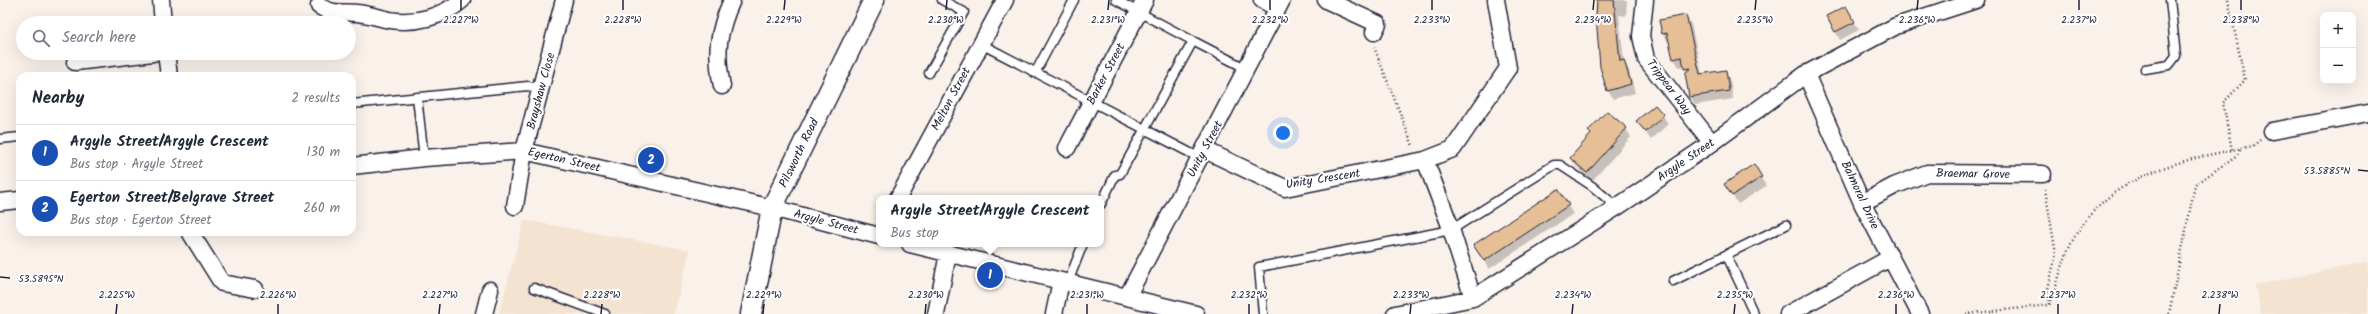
<!DOCTYPE html>
<html lang="en">
<head>
<meta charset="utf-8">
<style>
  body { margin:0; font-family:Kalam,sans-serif; background:#f6f6f7; color:#1f2937 }
  .controls { position:absolute; right:12px; top:12px; display:grid; overflow:hidden; border-radius:8px; box-shadow:0 4px 16px #0002 }
  .controls button { width:36px; height:36px; display:grid; place-items:center; padding:0; border:0; border-bottom:1px solid #e0e1e3; background:#fff; color:#1f2937; font:20px sans-serif }
  .you { position:absolute; left:1283px; top:133px; width:14px; height:14px; margin:-10px; border:3px solid #fff; border-radius:50%; background:#1a73e8; box-shadow:0 0 0 6px #1a73e833 }
  .badge { display:grid; place-items:center; width:26px; height:26px; border-radius:50%; background:#d1495b; color:#fff; font-size:13px; font-weight:700 }
  .pin { position:absolute; translate:-50% -50%; border:2px solid #fff; box-shadow:0 1px 4px #0006 }
  .popup { position:absolute; left:876px; top:195px; width:228px; height:52px; box-sizing:border-box; display:grid; place-content:center; border-radius:8px; background:#fff; filter:drop-shadow(0 1px 3px #0005); font-size:13px; white-space:nowrap; color:#747a83 }
  .popup b { font-size:15px; color:#1f2937 }
  .popup::after { content:''; position:absolute; left:50%; top:100%; margin-left:-8px; border:8px solid transparent; border-top-color:#fff }
  .list { margin:0; padding:0; list-style:none }
  h2 { display:flex; justify-content:space-between; align-items:center; height:52px; margin:0; padding:0 16px; font-size:17px }
  h2 small { font-size:13px; font-weight:400; color:#747a83 }
  .list li { display:grid; grid-template-columns:26px 1fr auto; gap:12px; align-items:center; box-sizing:border-box; height:56px; padding:0 16px; border-top:1px solid #e0e1e3 }
  .list b { display:block; font-size:15px; white-space:nowrap }
  .list p { margin:0; font-size:13px; white-space:nowrap; color:#747a83 }
  .list em { font-size:13px; font-style:normal; color:#747a83 }
  .icon { flex:none; width:22px; height:22px; fill:none; stroke:currentColor; stroke-width:2; stroke-linecap:round; stroke-linejoin:round }
  .map { position:relative; flex:none; width:2368px; height:314px; overflow:hidden }
  .search { position:absolute; background:#fff; box-shadow:0 4px 16px #0002; left:16px; top:16px; width:340px; height:44px; display:flex; align-items:center; gap:10px; box-sizing:border-box; padding:0 14px; border-radius:22px; color:#747a83; font-size:15px }
  .panel { position:absolute; background:#fff; box-shadow:0 4px 16px #0002; left:16px; top:72px; width:340px; height:164px; border-radius:12px }
  .map>svg:first-child { display:block }
</style>
</head>
<body>
<div class="map">
<svg width="2368" height="314" viewBox="0 0 2368 314">
  <rect width="100%" height="100%" fill="#faf2ea"/>
  <filter id="ink" filterUnits="userSpaceOnUse"><feTurbulence type="fractalNoise" baseFrequency=".025" numOctaves="2"/><feDisplacementMap in="SourceGraphic" scale="8" xChannelSelector="R" yChannelSelector="G"/><feConvolveMatrix kernelMatrix="1 2 1 2 8 2 1 2 1" color-interpolation-filters="sRGB"/></filter>
  <g filter="url(#ink)">
    <!-- built -->
    <path fill="#f4e3d1" d="M524 220 690 250 674 314H499Z
      M2368 262V314H2261L2255 285Z"/>
    <!-- shadow -->
    <path fill="#0003" d="M1598 0H1627L1626 16 1619 15 1624 61 1629 70 1635 93 1613 99 1608 91Z
      M1686 16 1691 24 1702 74 1725 71 1730 80 1733 99 1695 105 1690 96 1685 66 1679 67 1674 59 1670 41 1668 42 1663 33Z
      M1851 16 1859 30 1840 40 1835 31Z
      M1663 115 1668 124 1651 140 1637 121Z
      M1626 129 1631 137 1592 181 1576 166 1571 158 1592 135Z
      M1761 178 1766 186 1738 204 1730 192Z
      M1568 206 1573 214 1489 269 1479 253Z"/>
    <!-- building -->
    <path fill="#e6bf96" stroke="#22223b" d="M1597 0H1614L1620 61 1624 60 1631 84 1607 91 1600 67 1596 16Z
      M1846 6 1855 22 1835 32 1826 16Z
      M1686 15 1700 74 1726 70 1729 91 1689 97 1685 73 1691 68 1684 69 1682 57 1673 59 1667 33 1662 34 1659 20Z
      M1655 105 1664 115 1646 132 1636 121Z
      M1607 111 1627 128 1587 173 1570 158 1591 134 1588 131Z
      M1754 164 1762 177 1732 196 1724 184Z
      M1558 189 1569 205 1484 261 1473 245Z"/>
    <g fill="none" stroke-linecap="round" stroke-linejoin="round">
      <!-- service casing -->
      <g stroke="#22223b" stroke-width="11">
        <path id="service" d="M1116 0 1193 41
          M981 44 1200 158
          M2145 69 2169 65 2176 56 2170 0
          M929 73 964 12 942 0
          M1035 73 1074 0
          M417 97 424 158
          M352 104 528 86 542 89
          M0 139 20 137
          M1101 204 1115 175 1120 174 1193 41 1247 69
          M1727 256 1754 314
          M1673 281 1786 225
          M1068 282 1083 244
          M534 288 605 314
          M1263 314 1259 267 1451 230 1554 165H1560L1592 186 1617 207"/>
      </g>
      <!-- minor casing -->
      <g stroke="#22223b" stroke-width="19">
        <path id="minor" d="M161 0 163 23
          M1262 0 1278 8
          M1326 0 1378 24 1374 32
          M1645 0 1641 36 1646 59 1712 143
          M319 6C335 16 341 11 357 13 369 14 379 18 390 20 415 24 443 17 462 0
          M166 53 169 76
          M75 62 153 53
          M1806 74 1862 203 1920 314
          M722 86C715 53 718 31 732 0
          M2272 131 2368 113
          M1067 148 1145 0
          M1205 150 1285 188 1425 160 1453 149 1508 68 1496 0
          M1425 160 1449 223 1473 298
          M352 166 424 158 524 151 772 208 879 236
          M898 198 1005 0
          M0 202 20 200
          M1862 203 1894 186 1927 173 2043 174
          M515 206 524 151 564 0
          M190 232 222 283 255 289
          M910 244 1196 314
          M1127 297 1282 0
          M484 314 490 290
          M936 314 948 254
          M1054 314 1061 281
          M1395 314 1473 298 1617 207 1712 143 1806 74 1896 26 1976 0
          M1788 314 1890 258"/>
      </g>
      <!-- tertiary casing -->
      <g stroke="#22223b" stroke-width="23">
        <path id="tertiary" d="M751 314 772 208 874 0"/>
      </g>
      <!-- path -->
      <path stroke="#22223b" stroke-width="2.5" stroke-dasharray="1 3" stroke-linecap="butt" d="M2228 0 2245 80 2223 103 2232 150
        M1374 47 1413 146
        M2045 189 2056 254 2048 289 2049 304
        M1966 314 2049 305C2058 285 2062 261 2072 242 2107 173 2185 159 2253 146L2260 140
        M2169 314 2195 185 2237 155 2241 149"/>
      <!-- service -->
      <use href="#service" stroke="#fff" stroke-width="8"/>
      <!-- minor -->
      <use href="#minor" stroke="#fff" stroke-width="16"/>
      <!-- tertiary -->
      <use href="#tertiary" stroke="#fff" stroke-width="20"/>
    </g>
  </g>
  <!-- ticks -->
  <path fill="none" stroke="#22223b" stroke-width="1.5" d="M461 10V0M623 10V0M784 10 785 0M946 10 947 0M1108 10 1109 0M1270 10V0M1432 10V0M1593 10 1594 0M1755 10 1756 0M1917 10 1918 0M2079 10V0M2241 10V0M2358 170 2368 171M0 277 10 278M116 314 117 304M278 314V304M439 314 440 304M601 314 602 304M763 314 764 304M925 314 926 304M1087 314V304M1249 314V304M1410 314 1411 304M1572 314 1573 304M1734 314 1735 304M1896 314V304M2058 314V304M2219 314 2220 304"/>
  <g text-anchor="middle" dominant-baseline="central" stroke-width="4" stroke-linejoin="round" paint-order="stroke">
    <!-- street labels -->
    <g font-size="12" fill="#22223b" stroke="#fff">
      <text transform="translate(1106 74) rotate(-62)">Barker Street</text>
      <text transform="translate(1669 87) rotate(53)">Trippear Way</text>
      <text transform="translate(541 91) rotate(-75)">Brayshaw Close</text>
      <text transform="translate(951 99) rotate(-62)">Melton Street</text>
      <text transform="translate(1205 149) rotate(-62)">Unity Street</text>
      <text transform="translate(799 153) rotate(-64)">Pilsworth Road</text>
      <text transform="translate(564 160) rotate(13)">Egerton Street</text>
      <text transform="translate(1686 160) rotate(-34)">Argyle Street</text>
      <text transform="translate(1973 174) rotate(1)">Braemar Grove</text>
      <text transform="translate(1323 179) rotate(-9)">Unity Crescent</text>
      <text transform="translate(1860 195) rotate(65)">Balmoral Drive</text>
      <text transform="translate(826 222) rotate(15)">Argyle Street</text>
    </g>
  </g>
  <g font-size="10" text-anchor="middle" fill="#22223b" stroke="#fff" stroke-width="4" stroke-linejoin="round" paint-order="stroke">
    <text x="461" y="23">2.227°W</text>
    <text x="623" y="23">2.228°W</text>
    <text x="784" y="23">2.229°W</text>
    <text x="946" y="23">2.230°W</text>
    <text x="1108" y="23">2.231°W</text>
    <text x="1270" y="23">2.232°W</text>
    <text x="1432" y="23">2.233°W</text>
    <text x="1593" y="23">2.234°W</text>
    <text x="1755" y="23">2.235°W</text>
    <text x="1917" y="23">2.236°W</text>
    <text x="2079" y="23">2.237°W</text>
    <text x="2241" y="23">2.238°W</text>
    <text x="2327" y="174">53.5885°N</text>
    <text x="41" y="282">53.5895°N</text>
    <text x="117" y="298">2.225°W</text>
    <text x="278" y="298">2.226°W</text>
    <text x="440" y="298">2.227°W</text>
    <text x="602" y="298">2.228°W</text>
    <text x="764" y="298">2.229°W</text>
    <text x="926" y="298">2.230°W</text>
    <text x="1087" y="298">2.231°W</text>
    <text x="1249" y="298">2.232°W</text>
    <text x="1411" y="298">2.233°W</text>
    <text x="1573" y="298">2.234°W</text>
    <text x="1735" y="298">2.235°W</text>
    <text x="1896" y="298">2.236°W</text>
    <text x="2058" y="298">2.237°W</text>
    <text x="2220" y="298">2.238°W</text>
  </g>
</svg>
<div class="controls">
<button>+</button>
<button>−</button>
</div>
<div class="you"></div>
<div class="pin badge" style="left:990px;top:275px;background:#1a4fb4">1</div>
<div class="popup"><b>Argyle Street/Argyle Crescent</b>Bus stop</div>
<div class="pin badge" style="left:651px;top:160px;background:#1a4fb4">2</div>
<div class="search"><svg class="icon" aria-label="search" viewBox="0 0 24 24"><circle cx="10" cy="10" r="6"/><path d="M15 15l6 6"/></svg>Search here</div>
<section class="panel">
<h2>Nearby<small>2 results</small></h2>
<ul class="list">
<li><span class="badge" style="background:#1a4fb4">1</span><div><b>Argyle Street/Argyle Crescent</b><p>Bus stop · Argyle Street</p></div><em>130 m</em></li>
<li><span class="badge" style="background:#1a4fb4">2</span><div><b>Egerton Street/Belgrave Street</b><p>Bus stop · Egerton Street</p></div><em>260 m</em></li>
</ul>
</section>
</div>
</body>
</html>
